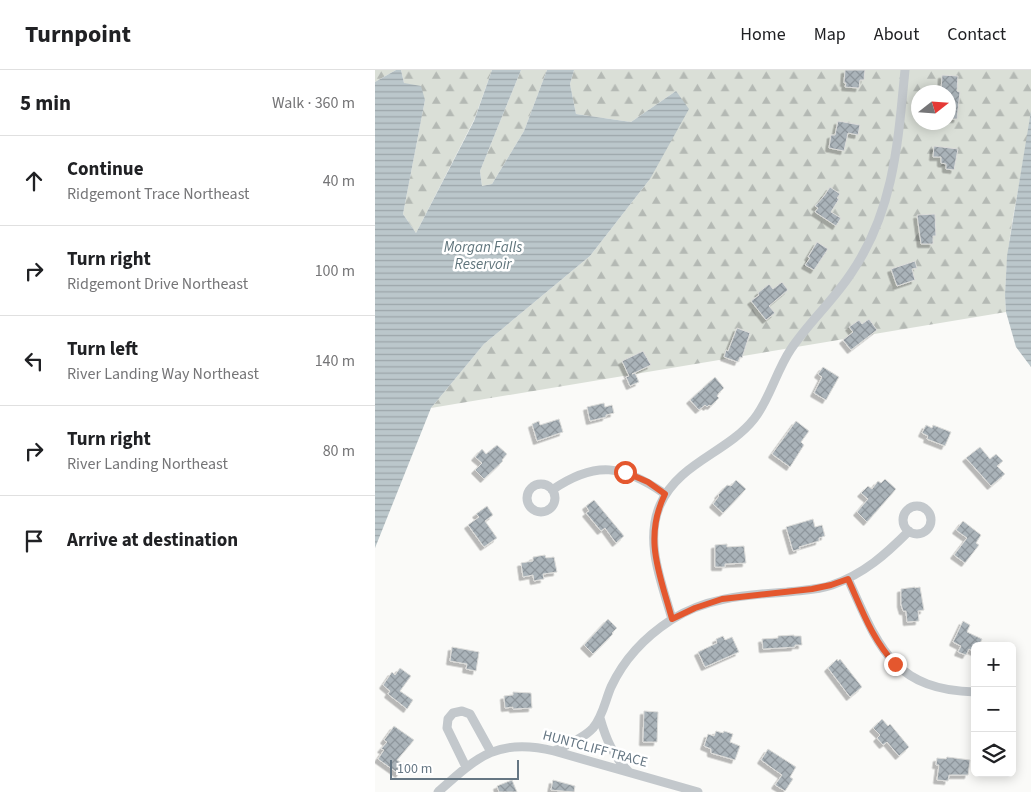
<!DOCTYPE html>
<html lang="en">
<head>
<meta charset="utf-8">
<style>
  body { margin:0; font-family:"Source Sans 3",sans-serif; background:#f6f6f6; color:#202124 }
  .controls { position:absolute; right:15px; bottom:15px; display:grid; overflow:hidden; border-radius:8px; box-shadow:0 2px 12px #0003 }
  .controls button { width:45px; height:45px; display:grid; place-items:center; padding:0; border:0; border-bottom:1px solid #e0e0e0; background:#fff; color:#202124; font:25px sans-serif }
  .compass { position:absolute; left:536px; top:15px; width:45px; height:45px; border-radius:50%; background:#fff; box-shadow:0 2px 12px #0003; rotate:73deg }
  .scale { position:absolute; left:15px; bottom:12px; width:129px; box-sizing:border-box; padding-left:5px; border:2px solid #657683; border-top:0; font-size:14px; line-height:18px; white-space:nowrap; color:#657683; -webkit-text-stroke:4px #fff; paint-order:stroke }
  .stop { position:absolute; width:15px; height:15px; margin:-11px; border:4px solid #e4572e; border-radius:50%; background:#fff }
  .stop.end { background:#e4572e; border-color:#fff; box-shadow:0 1px 5px #0008 }
  .list { margin:0; padding:0; list-style:none }
  h2 { display:flex; justify-content:space-between; align-items:center; height:65px; margin:0; padding:0 20px; font-size:21px }
  h2 small { font-size:16px; font-weight:400; color:#757577 }
  .list li { display:grid; grid-template-columns:32px 1fr auto; gap:15px; align-items:center; box-sizing:border-box; height:90px; padding:0 20px; border-top:1px solid #e0e0e0 }
  .list b { display:block; font-size:19px; white-space:nowrap }
  .list p { margin:0; font-size:16px; white-space:nowrap; color:#757577 }
  .list em { font-size:16px; font-style:normal; color:#757577 }
  .icon { flex:none; width:28px; height:28px; fill:none; stroke:currentColor; stroke-width:2; stroke-linecap:round; stroke-linejoin:round }
  .map { position:relative; flex:none; width:656px; height:722px; overflow:hidden }
  header { display:flex; align-items:center; gap:30px; box-sizing:border-box; height:70px; padding:0 25px; background:#fff; border-bottom:1px solid #e0e0e0 }
  header strong { font-size:24px }
  nav { display:flex; gap:28px; margin-inline-start:auto; font-size:18px }
  main { display:flex }
  aside { flex:1; background:#fff }
  .map>svg:first-child { display:block }
</style>
</head>
<body>
<header>
<strong>Turnpoint</strong>
<nav><a>Home</a><a>Map</a><a>About</a><a>Contact</a></nav>
</header>
<main>
<aside>
<h2>5 min<small>Walk · 360 m</small></h2>
<ul class="list">
<li><svg class="icon" aria-label="ahead" viewBox="0 0 24 24"><path d="M12 20V5M6 11l6-6 6 6"/></svg><div><b>Continue</b><p>Ridgemont Trace Northeast</p></div><em>40 m</em></li>
<li><svg class="icon" aria-label="right" viewBox="0 0 24 24"><path d="M7 20v-9h11M14 6l5 5-5 5"/></svg><div><b>Turn right</b><p>Ridgemont Drive Northeast</p></div><em>100 m</em></li>
<li><svg class="icon" aria-label="left" viewBox="0 0 24 24"><path d="M17 20v-9H6M10 6l-5 5 5 5"/></svg><div><b>Turn left</b><p>River Landing Way Northeast</p></div><em>140 m</em></li>
<li><svg class="icon" aria-label="right" viewBox="0 0 24 24"><path d="M7 20v-9h11M14 6l5 5-5 5"/></svg><div><b>Turn right</b><p>River Landing Northeast</p></div><em>80 m</em></li>
<li><svg class="icon" aria-label="arrive" viewBox="0 0 24 24"><path d="M6 21V4h12l-3 4 3 4H6"/></svg><div><b>Arrive at destination</b></div></li>
</ul>
</aside>
<div class="map">
<svg width="656" height="722" viewBox="0 0 656 722">
  <defs>
    <pattern id="forest-firs" width="22" height="20" patternUnits="userSpaceOnUse" patternTransform="scale(1.25)"><rect width="22" height="20" fill="#dadfd7"/><path d="M5 1l3.5 6h-7zM16 11l3.5 6h-7z" fill="#b4b9b4"/></pattern>
    <pattern id="water-rules" width="6" height="5" patternUnits="userSpaceOnUse" patternTransform="scale(1.25)"><rect width="6" height="5" fill="#bbc7cb"/><path d="M0 2.5h6" fill="none" stroke="#9ca6aa"/></pattern>
    <pattern id="building-cross-hatch" width="8" height="8" patternUnits="userSpaceOnUse" patternTransform="scale(1.25)"><rect width="8" height="8" fill="#aab3b9"/><path d="M0 0l8 8M0 8l8-8" fill="none" stroke="#8e969c"/></pattern>
    <filter id="shadow"><feDropShadow dx="-3.5" dy="3.5" stdDeviation="0" flood-color="#0004"/></filter>
  </defs>
  <rect width="100%" height="100%" fill="#fafaf8"/>
  <!-- forest -->
  <path fill="url(#forest-firs)" fill-rule="evenodd" d="M0 0H21L0 12Z
    M26 0H117L99 50 41 163 28 144 50 30 29 13Z
    M146 0H172L149 61 117 114 107 116 105 101Z
    M199 0H656C656 14 656 29 656 43 648 109 627 174 631 242L56 338 109 274 215 186 275 109 301 21 256 52 201 44 195 14ZM544 22H574V52H544Z"/>
  <!-- water -->
  <path fill="url(#water-rules)" d="M21 0H26L29 13 46 16 50 30 28 144 41 163 99 51 117 0H146L105 101 107 116 117 114 149 61 172 0H199L195 14 201 44 256 52 301 21 314 39 275 109 215 186 109 274 56 338 0 478V12Z
    M656 41V297L641 277 631 242 630 225 632 186Z"/>
  <!-- building -->
  <path fill="url(#building-cross-hatch)" stroke="#dcdcda" filter="url(#shadow)" d="M470 0H490L489 10H485L484 18 470 17 471 13H469Z
    M567 5 583 6 582 21 585 22 582 49H574V22H566Z
    M463 51 485 55 483 65 473 63 469 81 454 78 456 65H460Z
    M559 76 583 79 579 100 571 99V94L566 93V87H558Z
    M455 117 465 124 462 128 464 129 456 142 466 148 461 156 440 142 443 138 440 136 449 126Z
    M560 144 561 166H558V174H546L542 145Z
    M442 172 453 179 439 200 430 195 435 188 433 187Z
    M540 191 542 198 537 199 540 210 522 216 516 199Z
    M407 212 413 220 394 236 400 243 391 250 376 231 384 225 383 223 394 214 398 219Z
    M494 249 502 260 476 280 468 270 478 262 474 257 484 250 487 254Z
    M362 258 375 263 367 288 365 287 363 292 349 287 351 280 353 281Z
    M268 281 276 295 257 304 260 303 264 312 255 316 251 307 254 306 247 291Z
    M448 297 464 307 451 330 439 323 447 307 443 304Z
    M340 307 349 318 344 323 342 326 344 328 336 336 334 335 332 337 330 335 324 340 315 330Z
    M229 333 230 337 237 335 239 343 231 345V347L215 351 212 337Z
    M184 349 188 362 162 371 157 354 164 351 165 355Z
    M421 351 434 361 426 372 429 375 415 397 397 384Z
    M551 355 557 358 558 355 576 362 570 376 552 369 553 366 547 363Z
    M122 375 132 384 127 390 128 391 109 409 100 400 107 393 100 387 107 379 111 384Z
    M605 377 615 389 621 384 628 391 622 396 630 404 616 416 591 388Z
    M510 409 521 419 492 452 482 442 493 429 486 423 493 416 497 419 503 411 506 413Z
    M361 410 371 419 348 443 338 434 344 426 343 425 352 415 356 416Z
    M219 430 249 466 241 473 230 458 226 461 211 443 214 441 211 436Z
    M112 436 118 445 110 451 122 468 109 477 93 455 104 447 101 444Z
    M438 449 440 457 447 455 450 466 444 468V471L424 477 425 479 418 481 411 457Z
    M588 451 606 465 601 473 604 475 590 493 579 485 592 468 581 460Z
    M352 474V477L369 476 371 493 350 494V497H340V475Z
    M170 485 171 488 179 487 182 502 168 504 169 509 159 511 158 505 148 507 146 493 158 491V487Z
    M540 517V518L545 517 549 540 543 541 544 551 532 552 531 541H528L526 534V519Z
    M233 549 242 558 237 563 238 564 218 584 209 575Z
    M588 551 595 555 592 562 607 569 604 576H600V582L594 579 591 585 583 582 586 576 578 572Z
    M419 565V566H426L427 575H420V577L388 579 387 569 403 568V566Z
    M348 566 350 570 357 567 364 582 330 597 323 582 342 573 341 569Z
    M77 577 104 582 101 601 91 599 92 594 75 591Z
    M462 589 463 591 465 589 487 617 475 627 453 598Z
    M25 598 36 606 25 621 38 630 32 639 13 624 15 621 8 615 17 602 20 605Z
    M138 622 156 623 157 638 138 639V637L130 638 129 626 138 625Z
    M269 641 283 642 282 672H268Z
    M507 649 513 656 515 654 534 677 524 686 512 672 508 675 502 668 505 665 498 658Z
    M19 656 39 670 22 690 30 695 24 704 3 689 9 680 6 679 12 672 9 670Z
    M341 661 348 663 349 661 358 664 355 672 365 676 360 690 336 683V679L329 676 333 664 339 666Z
    M393 679 421 697 415 707 418 709 410 721 400 715 407 705 386 690Z
    M572 687 595 690 593 705H574L573 711 562 710 564 695H561L562 688 571 689Z
    M137 710 142 722H124L122 716Z
    M178 710 200 716 199 722 176 720Z"/>
  <g fill="none" stroke-linecap="round" stroke-linejoin="round">
    <!-- minor -->
    <path stroke="#c3c8cc" stroke-width="9" d="M152 428a14 14 0 1 1 28 0a14 14 0 1 1-28 0Z
      M177 420C221 390 248 395 290 424
      M528 450a14 14 0 1 1 28 0a14 14 0 1 1-28 0Z
      M473 509C503 575 517 620 600 622
      M297 549C287 513 269 472 285 435 303 393 352 383 379 349 395 329 401 301 416 279 434 252 459 230 477 202 519 140 523 72 530 0
      M225 648C231 669 238 686 254 702
      M179 681C191 675 208 669 218 658 228 646 230 631 236 617 249 589 270 567 296 550 331 527 372 525 412 522 428 520 443 520 457 515 489 504 511 484 534 461
      M91 697 72 658 73 649 78 643 87 641 95 644 116 682
      M63 722C102 687 123 667 179 681L323 722"/>
  </g>
  <g fill="none" stroke-linecap="round" stroke-linejoin="round">
    <!-- route -->
    <path stroke="#e4572e" stroke-width="6" d="M250 402 273 412 290 424C268 469 285 504 297 549L320 538 347 529 437 519 456 515 473 509C487 540 497 569 520 594"/>
  </g>
  <g text-anchor="middle" dominant-baseline="central" stroke-width="5" stroke-linejoin="round" paint-order="stroke">
    <!-- street labels -->
    <g font-size="14" fill="#657683" stroke="#fff">
      <text transform="translate(220 679) rotate(15)">HUNTCLIFF TRACE</text>
    </g>
    <!-- water labels -->
    <g font-size="15" font-style="italic" fill="#60757c" stroke="#fff">
      <text x="108" y="177">Morgan Falls<tspan x="108" dy="17">Reservoir</tspan></text>
    </g>
  </g>
</svg>
<div class="controls">
<button>+</button>
<button>−</button>
<button><svg class="icon" aria-label="layers" viewBox="0 0 24 24"><path d="M12 4l9 5-9 5-9-5zM3 14l9 5 9-5"/></svg></button>
</div>
<svg class="compass" viewBox="-18 -18 36 36"><path d="M0-13l5 13h-10z" fill="#e53935"/><path d="M0 13l5-13h-10z" fill="#757577"/></svg>
<div class="scale">100 m</div>
<div class="stop" style="left:250px;top:402px"></div>
<div class="stop end" style="left:520px;top:594px"></div>
</div>
</main>
</body>
</html>
